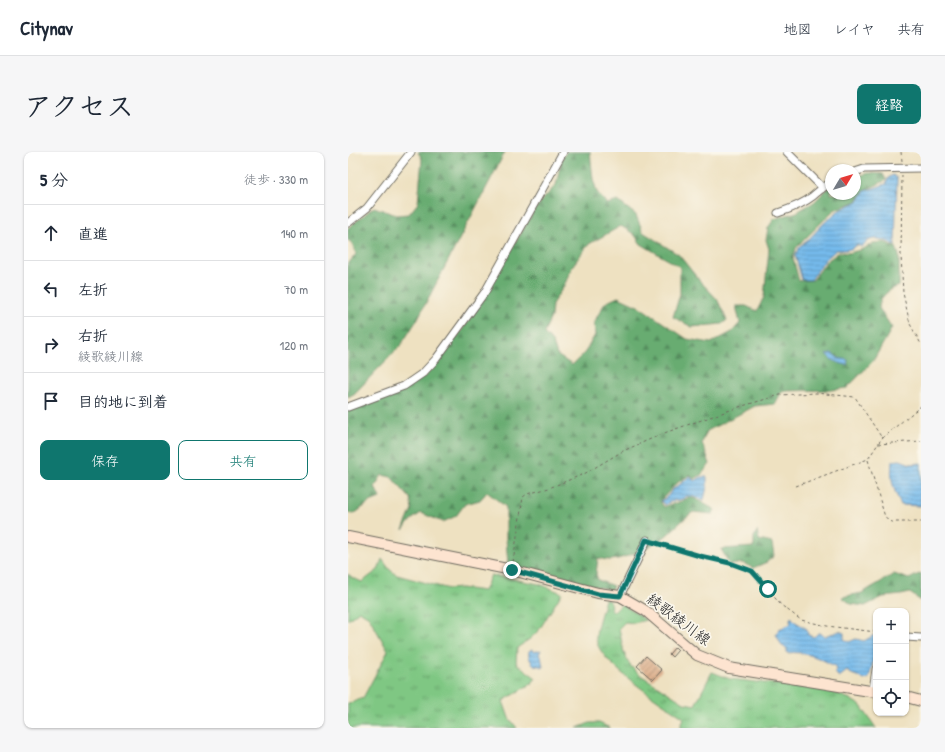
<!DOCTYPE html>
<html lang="ja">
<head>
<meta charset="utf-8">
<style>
  body { margin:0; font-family:"Patrick Hand","Klee One",sans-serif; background:#f6f6f7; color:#1f2937 }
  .controls { position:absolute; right:12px; bottom:12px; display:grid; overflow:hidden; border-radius:8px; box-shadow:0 1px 3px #0004 }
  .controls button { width:36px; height:36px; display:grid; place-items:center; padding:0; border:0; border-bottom:1px solid #e0e1e3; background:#fff; color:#1f2937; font:20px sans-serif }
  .compass { position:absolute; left:477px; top:12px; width:36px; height:36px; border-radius:50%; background:#fff; box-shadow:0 1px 3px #0004; rotate:52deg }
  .stop { position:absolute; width:12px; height:12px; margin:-9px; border:3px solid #0f766e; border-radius:50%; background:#fff }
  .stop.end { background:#0f766e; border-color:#fff; box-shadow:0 1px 4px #0008 }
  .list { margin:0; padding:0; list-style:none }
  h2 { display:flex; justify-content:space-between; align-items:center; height:52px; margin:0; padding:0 16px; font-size:17px }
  h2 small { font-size:13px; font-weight:400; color:#747a83 }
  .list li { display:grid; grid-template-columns:26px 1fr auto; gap:12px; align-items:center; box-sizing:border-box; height:56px; padding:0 16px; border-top:1px solid #e0e1e3 }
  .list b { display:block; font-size:15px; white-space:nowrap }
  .list p { margin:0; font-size:13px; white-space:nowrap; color:#747a83 }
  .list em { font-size:13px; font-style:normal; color:#747a83 }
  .actions { display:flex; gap:8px; padding:12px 16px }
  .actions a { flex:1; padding:9px 0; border:1px solid #0f766e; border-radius:8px; text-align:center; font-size:14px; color:#0f766e }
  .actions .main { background:#0f766e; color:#fff }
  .icon { flex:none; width:22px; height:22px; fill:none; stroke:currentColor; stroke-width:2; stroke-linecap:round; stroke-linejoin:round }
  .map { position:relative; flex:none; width:573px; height:576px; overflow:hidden; border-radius:8px }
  header { display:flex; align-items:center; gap:24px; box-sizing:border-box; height:56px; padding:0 20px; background:#fff; border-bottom:1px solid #e0e1e3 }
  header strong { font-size:19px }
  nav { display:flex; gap:22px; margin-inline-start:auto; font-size:14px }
  .intro { display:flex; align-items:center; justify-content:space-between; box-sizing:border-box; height:96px; padding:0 24px }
  h1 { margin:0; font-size:28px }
  .button { padding:10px 18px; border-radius:8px; background:#0f766e; color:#fff; font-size:14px; font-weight:700 }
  main { display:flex; gap:24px; padding:0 24px }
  aside { flex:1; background:#fff; border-radius:8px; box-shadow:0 1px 3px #0004 }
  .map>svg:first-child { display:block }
</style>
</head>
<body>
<header>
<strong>Citynav</strong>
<nav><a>地図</a><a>レイヤ</a><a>共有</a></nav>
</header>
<div class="intro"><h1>アクセス</h1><a class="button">経路</a></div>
<main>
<aside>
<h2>5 分<small>徒歩 · 330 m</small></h2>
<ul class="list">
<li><svg class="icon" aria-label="ahead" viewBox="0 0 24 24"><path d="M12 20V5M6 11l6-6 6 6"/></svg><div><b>直進</b></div><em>140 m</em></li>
<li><svg class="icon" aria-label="left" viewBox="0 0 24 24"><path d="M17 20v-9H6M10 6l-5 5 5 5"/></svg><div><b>左折</b></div><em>70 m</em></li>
<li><svg class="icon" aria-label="right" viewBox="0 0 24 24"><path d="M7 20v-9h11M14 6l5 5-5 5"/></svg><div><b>右折</b><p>綾歌綾川線</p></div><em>120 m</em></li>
<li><svg class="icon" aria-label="arrive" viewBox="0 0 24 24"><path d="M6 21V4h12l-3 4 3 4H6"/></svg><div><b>目的地に到着</b></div></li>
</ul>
<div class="actions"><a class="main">保存</a><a>共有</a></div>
</aside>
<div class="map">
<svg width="573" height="576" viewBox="0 0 573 576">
  <defs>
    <pattern id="grass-tufts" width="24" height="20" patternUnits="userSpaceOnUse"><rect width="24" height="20" fill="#7fc783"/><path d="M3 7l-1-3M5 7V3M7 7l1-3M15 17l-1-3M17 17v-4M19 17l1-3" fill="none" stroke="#68a26b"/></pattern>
    <pattern id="forest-firs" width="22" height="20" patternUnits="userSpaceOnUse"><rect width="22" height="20" fill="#67ac71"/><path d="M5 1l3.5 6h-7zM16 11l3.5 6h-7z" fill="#558c5d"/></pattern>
    <pattern id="water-rules" width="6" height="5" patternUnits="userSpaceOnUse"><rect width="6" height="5" fill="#74baeb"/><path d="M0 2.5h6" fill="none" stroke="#5f97bf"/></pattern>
    <pattern id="building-hatch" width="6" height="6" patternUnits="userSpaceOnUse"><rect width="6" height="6" fill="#ddb18e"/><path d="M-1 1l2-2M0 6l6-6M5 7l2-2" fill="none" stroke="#b39074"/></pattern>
  </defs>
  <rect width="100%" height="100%" fill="#fbf7ec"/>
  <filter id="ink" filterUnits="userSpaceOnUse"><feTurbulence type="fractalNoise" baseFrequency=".025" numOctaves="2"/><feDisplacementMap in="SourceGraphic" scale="8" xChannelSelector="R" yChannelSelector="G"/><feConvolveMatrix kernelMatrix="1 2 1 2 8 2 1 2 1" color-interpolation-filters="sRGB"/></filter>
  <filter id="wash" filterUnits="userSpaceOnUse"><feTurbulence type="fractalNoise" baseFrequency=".012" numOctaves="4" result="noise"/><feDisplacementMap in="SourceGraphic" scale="16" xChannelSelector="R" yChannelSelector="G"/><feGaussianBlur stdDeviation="0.9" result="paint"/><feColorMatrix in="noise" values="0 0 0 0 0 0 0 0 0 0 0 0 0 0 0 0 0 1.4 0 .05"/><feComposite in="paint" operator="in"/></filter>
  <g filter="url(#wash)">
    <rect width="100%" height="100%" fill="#eee1c1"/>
    <!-- grass -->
    <path fill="url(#grass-tufts)" stroke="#557957" d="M34 407 42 418 49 423 101 437 113 436 136 439 143 423 191 432 214 441 191 478 183 486 169 496 168 511 188 526 184 531 155 549 161 566 169 576H0V552L15 546 40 499 21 465 11 459 0 468V422L5 426 14 430 30 418Z
      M257 447 262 449 263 459H267L274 452 298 468 286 471 277 470 271 476 276 501 282 513 291 522 336 551 347 553 364 520 382 527 468 537 487 541 502 547 513 554 528 576H332L336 566C315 551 251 512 248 487 247 479 255 456 257 447Z
      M242 571H251L262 576H229Z"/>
    <!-- forest -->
    <path fill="url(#forest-firs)" stroke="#496c4e" d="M70 0H157L69 168 53 193 6 242 0 245V112L8 102 4 91 0 88V76L26 55 48 63 61 62 70 51 74 7Z
      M218 0H242L245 27 249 40 259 52 270 49 288 63 295 80 331 103 351 128 369 147 379 168 374 172 344 175 325 165 332 142V115L293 92 286 82 273 74 241 92 225 113 216 134 204 152 203 165 196 181 205 191 209 203 224 213 237 200 247 183 246 170 257 151 270 145 292 155 339 187 363 191 384 180 392 171 388 154H398L409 159 416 145 421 97 418 88 420 76 426 67 449 60 466 50 479 37 483 35V42H507V25L520 21 535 22 538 28 516 39 509 49 486 58 448 96 445 106 451 129 465 128 479 109 491 100 501 101 515 97 525 91 536 90 548 95 551 103V134C540 138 532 144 531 156L544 176 525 209 499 236 483 238 434 239 427 252 407 254 359 279 354 291 362 312 353 323 346 327 342 323 329 331 312 349 316 355C325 351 333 351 341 345L348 347 367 358 364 362 345 360C335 367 328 375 319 383 308 392 276 408 262 408 258 408 254 407 250 406L248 422 250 428 265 434 263 438 160 414 158 386V355L139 340 132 348 117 352 108 364 95 370 73 361 63 368 55 378 64 357 62 346 43 325 34 323 27 335 32 346 22 350 6 362 0 361V259L59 235 77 224 91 209 124 164 189 54 208 33 213 9Z
      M409 379 411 388 424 391 426 404 419 410 405 416 395 411 382 413 373 397 406 395V385Z
      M573 421V449L562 441 553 443 535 445 517 454 503 452 494 445 514 441 546 422 561 427Z"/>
    <!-- water -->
    <path fill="url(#water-rules)" stroke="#50728b" d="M545 23 549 26 547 93C535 87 523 82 514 95L509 93C502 99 497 98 488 98L477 108 463 128H454L447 103 452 94 459 89 476 71 490 59 510 49 517 39 538 32 540 26Z
      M484 201 490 206 500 208 499 213C489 211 484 209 478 202Z
      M552 308 563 312 573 311V354L553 353C545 336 542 328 544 309Z
      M342 325 347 329 353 325H359V335L356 348 347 345 339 344C330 351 326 346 317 353L313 349 320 344 324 338Z
      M443 464 446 469 459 477 460 483 466 485 471 480 477 485C481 481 486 482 491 479L496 481V487L501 490 508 487 516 489 528 482V498L521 526 516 528C510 523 505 524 499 519L491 525 487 521 488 515C475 507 455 498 439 501V496L434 494 428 482 431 477 443 472 442 468Z
      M184 497 185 500 193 498 191 502 193 504 195 515 186 513C182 508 180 505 181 499Z"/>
    <g id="blocks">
      <!-- building -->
      <path fill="url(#building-hatch)" d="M327 495 330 498 324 505 321 502Z
        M298 504 314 518 305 528 289 514Z"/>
    </g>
  </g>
  <g filter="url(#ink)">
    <use href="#blocks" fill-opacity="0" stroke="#6f6b60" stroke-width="1"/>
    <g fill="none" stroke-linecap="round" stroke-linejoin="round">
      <!-- street casing -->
      <g stroke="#6f6b60" stroke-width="9">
        <path id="street" d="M439 0 474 35
          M507 20 516 17 573 16
          M430 61C442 57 455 52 465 44 471 39 476 34 483 31
          M0 71 19 56 63 0
          M0 255 56 234 75 221 88 207 137 140 215 0
          M272 444 299 388
          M558 485 573 486
          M525 539 528 517"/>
      </g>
      <!-- secondary casing -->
      <g stroke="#6f6b60" stroke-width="12">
        <path id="secondary" d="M0 385 164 418 250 441 272 444 298 459 336 492 349 503 381 516 528 540
          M558 545 573 549"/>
      </g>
      <!-- path -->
      <path stroke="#6f6b60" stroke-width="1" stroke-dasharray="3 3" stroke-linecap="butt" d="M553 0 554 9
        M554 23 553 103 555 141 562 172 573 192
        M530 292 573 289
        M520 308 537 365 544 370H573
        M448 334 520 307 534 286 573 254
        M305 390 352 404 382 411 404 419 433 453 453 468 479 474 528 480
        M165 410 175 345 179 342 201 336 236 322 275 299 319 280 391 255 432 243 468 241 507 245 534 286"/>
      <!-- street -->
      <use href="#street" stroke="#fff" stroke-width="7"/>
      <!-- secondary -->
      <use href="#secondary" stroke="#fde4d0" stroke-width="10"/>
    </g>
  </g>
  <g fill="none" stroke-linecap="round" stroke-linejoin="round" filter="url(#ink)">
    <!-- route -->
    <path stroke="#0f766e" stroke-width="5" d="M164 418 250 442 272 444 298 388 352 404 382 411 404 419 420 437"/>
  </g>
  <g text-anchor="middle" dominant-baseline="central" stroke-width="3.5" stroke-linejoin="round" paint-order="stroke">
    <!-- street labels -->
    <g font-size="15" fill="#2b2b2b" stroke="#fbf7ec">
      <text transform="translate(331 467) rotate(37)">綾歌綾川線</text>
    </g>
  </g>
</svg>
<div class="controls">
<button>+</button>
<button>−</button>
<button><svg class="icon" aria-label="locate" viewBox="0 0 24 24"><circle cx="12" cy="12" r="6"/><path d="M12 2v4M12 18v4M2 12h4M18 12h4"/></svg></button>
</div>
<svg class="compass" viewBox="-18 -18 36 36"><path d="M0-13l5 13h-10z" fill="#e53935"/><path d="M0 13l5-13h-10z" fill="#747a83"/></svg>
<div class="stop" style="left:420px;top:437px"></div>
<div class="stop end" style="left:164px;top:418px"></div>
</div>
</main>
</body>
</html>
